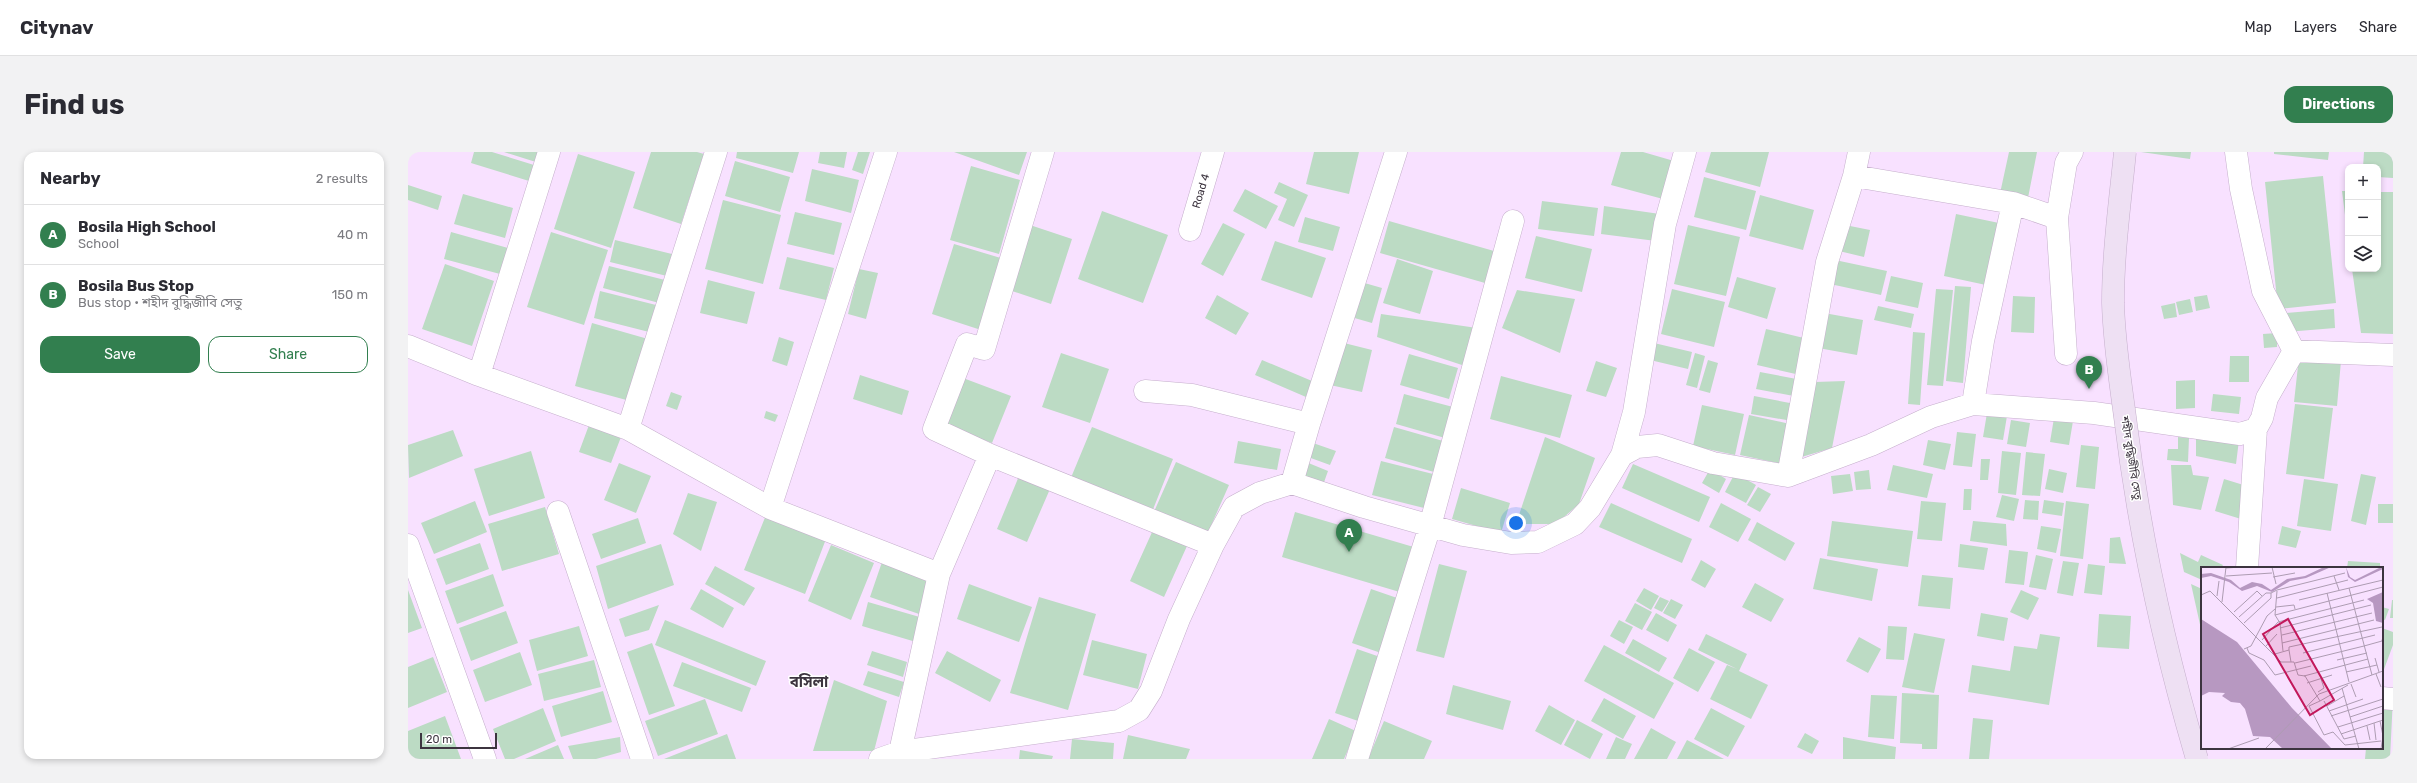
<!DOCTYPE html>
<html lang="en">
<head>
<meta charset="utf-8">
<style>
  body { margin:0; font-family:Rubik,"Noto Sans Bengali",sans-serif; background:#f2f2f3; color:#2b2b33 }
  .controls { position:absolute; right:12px; top:12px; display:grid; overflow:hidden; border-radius:8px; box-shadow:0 2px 6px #0003 }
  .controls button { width:36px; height:36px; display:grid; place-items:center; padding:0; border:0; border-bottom:1px solid #e1e1e2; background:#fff; color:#2b2b33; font:20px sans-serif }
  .scale { position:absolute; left:12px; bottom:10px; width:77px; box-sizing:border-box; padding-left:4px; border:2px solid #3c343f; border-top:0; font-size:11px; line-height:14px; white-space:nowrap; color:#3c343f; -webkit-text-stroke:3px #fff; paint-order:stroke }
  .you { position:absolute; left:1108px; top:371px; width:14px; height:14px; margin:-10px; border:3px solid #fff; border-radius:50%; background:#1a73e8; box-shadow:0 0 0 6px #1a73e833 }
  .badge { display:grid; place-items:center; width:26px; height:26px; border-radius:50%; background:#327f4f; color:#fff; font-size:13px; font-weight:700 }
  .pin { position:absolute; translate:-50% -33px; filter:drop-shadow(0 1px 2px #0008) }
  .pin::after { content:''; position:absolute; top:21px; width:14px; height:12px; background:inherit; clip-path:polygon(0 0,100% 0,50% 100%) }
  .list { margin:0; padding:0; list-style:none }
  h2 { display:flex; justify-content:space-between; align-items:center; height:52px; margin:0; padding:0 16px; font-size:17px }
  h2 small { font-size:13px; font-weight:400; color:#7c7c81 }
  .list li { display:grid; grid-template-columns:26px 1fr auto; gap:12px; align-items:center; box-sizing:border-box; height:60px; padding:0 16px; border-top:1px solid #e1e1e2 }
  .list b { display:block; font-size:15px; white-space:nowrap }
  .list p { margin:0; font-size:13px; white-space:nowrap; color:#7c7c81 }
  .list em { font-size:13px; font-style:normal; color:#7c7c81 }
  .actions { display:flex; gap:8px; padding:12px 16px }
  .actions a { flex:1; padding:9px 0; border:1px solid #327f4f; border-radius:12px; text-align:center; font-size:14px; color:#327f4f }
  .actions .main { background:#327f4f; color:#fff }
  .icon { flex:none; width:22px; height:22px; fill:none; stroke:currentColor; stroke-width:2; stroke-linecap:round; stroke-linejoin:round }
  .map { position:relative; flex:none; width:1985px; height:607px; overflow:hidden; border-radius:12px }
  header { display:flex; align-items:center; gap:24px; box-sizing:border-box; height:56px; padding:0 20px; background:#fff; border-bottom:1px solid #e1e1e2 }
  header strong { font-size:19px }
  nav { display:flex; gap:22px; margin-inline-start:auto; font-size:14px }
  .intro { display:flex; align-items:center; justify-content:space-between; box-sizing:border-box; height:96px; padding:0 24px }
  h1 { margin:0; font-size:28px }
  .button { padding:10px 18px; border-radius:12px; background:#327f4f; color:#fff; font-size:14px; font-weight:700 }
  main { display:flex; gap:24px; padding:0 24px }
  aside { flex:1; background:#fff; border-radius:12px; box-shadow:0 2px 6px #0003 }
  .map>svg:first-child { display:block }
</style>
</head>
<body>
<header>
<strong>Citynav</strong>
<nav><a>Map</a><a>Layers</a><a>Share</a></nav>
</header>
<div class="intro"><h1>Find us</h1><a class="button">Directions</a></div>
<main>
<aside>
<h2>Nearby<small>2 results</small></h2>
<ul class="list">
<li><span class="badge">A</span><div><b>Bosila High School</b><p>School</p></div><em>40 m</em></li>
<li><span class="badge">B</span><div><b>Bosila Bus Stop</b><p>Bus stop · শহীদ বুদ্ধিজীবি সেতু</p></div><em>150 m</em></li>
</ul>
<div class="actions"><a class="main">Save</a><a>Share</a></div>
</aside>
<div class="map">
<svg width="1985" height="607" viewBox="0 0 1985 607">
  <rect width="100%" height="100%" fill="#f8e1ff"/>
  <!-- building -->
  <path fill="#bcdbc4" d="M66 0H84L126 13 121 29 63 11Z
    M96 0H134L131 11Z
    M243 0H289L296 2 273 72 225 56Z
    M329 0H391L385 21 328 6Z
    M412 0H439L436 16 410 11Z
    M450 0H462L455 22 444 18Z
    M546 0H619L611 23Z
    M906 0H951L941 42 898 32Z
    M1213 0H1235L1266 9 1255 47 1203 33Z
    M1303 0H1361L1352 35 1297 20Z
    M1601 0H1629L1619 51 1591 46Z
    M1733 0H1783L1782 7Z
    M1866 0H1921L1920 8 1866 2Z
    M1956 0H1985V26L1970 25V15H1955Z
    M170 2 227 20 203 96 146 77Z
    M327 9 382 25 372 60 317 44Z
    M563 14 612 28 591 102 542 88Z
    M404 17 451 28 443 61 397 49Z
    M1915 24 1928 151 1870 157 1857 30Z
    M1296 25 1348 39 1338 78 1286 65Z
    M871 30 900 43 886 75 870 68 879 47 866 41Z
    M0 33 34 44 30 58 0 48Z
    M837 37 870 54 858 77 825 59Z
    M1934 39H1940V79H1939Z
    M1970 40H1985V182L1953 181 1944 117H1970Z
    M55 42 105 56 97 86 46 72Z
    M1352 43 1406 58 1395 98 1341 84Z
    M315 48 373 63 355 132 297 117Z
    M1134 49 1190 56 1186 84 1130 77Z
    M1196 54 1252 62 1248 89 1193 82Z
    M694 59 760 83 735 151 670 127Z
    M387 60 434 71 426 103 379 92Z
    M1548 62 1591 71 1578 133 1536 124Z
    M897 65 932 75 925 99 890 90Z
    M981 69 1086 99 1077 131 972 101Z
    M815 71 837 82 815 124 793 112Z
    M622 73 664 87 643 152 601 138Z
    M1280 73 1332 85 1318 144 1266 132Z
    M1437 73 1462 78 1456 105 1431 99Z
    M43 80 100 96 92 122 36 107Z
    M143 80 200 98 176 173 119 155Z
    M1128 84 1184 97 1174 140 1117 126Z
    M207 88 268 103 263 125 202 110Z
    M867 89 918 106 904 146 853 128Z
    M546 92 596 107 573 178 524 162Z
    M379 105 426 116 418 148 371 137Z
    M989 107 1025 119 1012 162 975 151Z
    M1427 108 1479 119 1473 143 1422 132Z
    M37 112 86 129 64 194 14 177Z
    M201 114 261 129 255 152 195 136Z
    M451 117 470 121 458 167 440 162Z
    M1483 124 1515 131 1510 156 1477 149Z
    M1329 125 1368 136 1359 167 1320 155Z
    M300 128 347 140 339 172 292 161Z
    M953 130 974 136 964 171 943 165Z
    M1547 134 1563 135 1555 231 1538 229Z
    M1264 137 1317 150 1306 195 1253 182Z
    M1528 137 1545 138 1535 234 1519 233Z
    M1109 138 1167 147 1152 201 1094 176Z
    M192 139 252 154 245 181 186 166Z
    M809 143 841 161 828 183 797 166Z
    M1799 143 1802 156 1788 159 1786 145Z
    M1605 144 1627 145 1626 181 1603 180Z
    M1782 147 1785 160 1771 163 1768 150Z
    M1767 151 1769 165 1756 167 1753 154Z
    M1470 154 1506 162 1503 176 1466 168Z
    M1926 157 1927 176 1878 180 1877 161Z
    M1416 161 1455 168 1449 203 1410 196Z
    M973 162 1069 176 1057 214 969 185Z
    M184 171 240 187 222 249 167 234Z
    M1358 177 1400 187 1392 223 1349 213Z
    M1505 180 1517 181 1512 253 1500 252Z
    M1869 181V195L1856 196 1855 182Z
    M371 185 386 190 379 214 364 209Z
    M932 190 964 198 954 240 922 233Z
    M1246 191 1284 200 1280 217 1242 208Z
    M653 201 701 217 682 271 634 255Z
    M1287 201 1297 204 1289 236 1278 233Z
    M1001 202 1050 216 1041 247 992 233Z
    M1822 204H1841V230H1821Z
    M1891 205 1933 209 1929 254 1886 250Z
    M854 208 904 229 898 245 847 223Z
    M1300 208 1310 211 1302 241 1291 238Z
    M1188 209 1209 216 1198 245 1178 239Z
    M1352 220 1394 228 1391 245 1348 237Z
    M452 223 501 239 494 263 445 247Z
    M1093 224 1164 243 1152 286 1082 267Z
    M555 226 603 244 584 291 536 273Z
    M1787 228V256L1768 257V229Z
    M1437 229 1424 296 1390 306 1407 230Z
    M263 240 274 244 269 258 258 254Z
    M996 242 1045 255 1037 286 988 272Z
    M1805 242 1833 245 1831 262 1803 259Z
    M1346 244 1387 252 1384 269 1343 262Z
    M1887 252 1925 256 1916 327 1878 322Z
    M1294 253 1336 262 1327 303 1285 294Z
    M358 259 370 263 367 270 356 266Z
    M1579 261 1599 264 1595 288 1575 285Z
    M1341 263 1382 272 1374 312 1332 303Z
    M1646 266 1665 269 1661 293 1642 290Z
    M1603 268 1622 271 1618 295 1599 292Z
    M181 273 213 285 203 311 171 300Z
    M684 275 765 307 744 360 662 328Z
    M986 275 1035 289 1026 320 977 306Z
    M45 278 55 304 1 326 0 293Z
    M1549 280 1568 282 1564 315 1545 313Z
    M1788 284 1831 288 1828 312 1788 304Z
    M1137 285 1187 306 1171 352 1148 372H1108Z
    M1770 285 1781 286 1780 310 1759 308 1760 297H1770Z
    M1520 288 1543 292 1537 318 1515 313Z
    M830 289 873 297 869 318 826 311Z
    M905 291 928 299 922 313 900 305Z
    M1673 293 1691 295 1687 337 1668 335Z
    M123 299 137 346 81 364 66 317Z
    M1594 299 1613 301 1608 343 1590 341Z
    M1618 300 1637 302 1632 344 1614 343Z
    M1573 307H1582L1580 328H1572Z
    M973 309 1025 322 1016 356 964 343Z
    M768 310 821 333 798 385 745 362Z
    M898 310 920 319 915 333 893 324Z
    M211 311 243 324 228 361 196 348Z
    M1225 312 1302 345 1291 370 1214 336Z
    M1485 313 1525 322 1519 346 1479 338Z
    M1763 313H1783L1785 323 1801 325 1793 358 1765 353Z
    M1302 317 1318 327 1311 341 1294 331Z
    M1641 317 1659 321 1655 341 1637 337Z
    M1461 318 1463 337 1448 338 1446 320Z
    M1327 321 1348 333 1338 351 1317 340Z
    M1442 322 1445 339 1425 342 1423 324Z
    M1953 322 1968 325 1958 373 1943 369Z
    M611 324 642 337 619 390 589 377Z
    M1816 327 1842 335 1833 367 1807 359Z
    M1896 327 1930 332 1923 379 1889 374Z
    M1350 335 1363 342 1352 360 1339 353Z
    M1053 336 1102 351 1093 381 1044 367Z
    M1556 337H1564L1563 358H1555Z
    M280 341 309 350 293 399 265 382Z
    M1594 343 1611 347 1606 369 1588 365Z
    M1617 348 1631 349 1630 368 1615 367Z
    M1636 348 1656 351 1654 364 1634 361Z
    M67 349 79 380 26 402 13 371Z
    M1513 349 1538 351 1534 389 1509 387Z
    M1658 349 1681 352 1675 407 1652 404Z
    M1203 351 1284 387 1274 411 1191 375Z
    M1313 351 1343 367 1330 390 1301 375Z
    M1970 352H1985V371H1970Z
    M137 355 151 402 94 419 80 372Z
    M887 360 1009 396 995 441 874 405Z
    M358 363 418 387 397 442 336 418Z
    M230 366 238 391 193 407 184 382Z
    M1424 369 1505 379 1500 415 1419 404Z
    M1565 369 1598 372 1599 394 1562 389Z
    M1349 370 1387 391 1377 409 1340 388Z
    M1633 374 1653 377 1648 401 1629 397Z
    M1874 374 1893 379 1888 396 1870 392Z
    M745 378 779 394 756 445 722 429Z
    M1712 385 1718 412 1701 411 1702 386Z
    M72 391 81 417 38 433 28 407Z
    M253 392 266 433 200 457 188 414Z
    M1552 392 1580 396 1576 418 1550 415Z
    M423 393 466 411 443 468 400 449Z
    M1601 398 1620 400 1616 433 1597 431Z
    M1772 401 1790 410 1793 403 1815 413 1813 416H1794V428L1776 420Z
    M1628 403 1645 407 1638 438 1621 435Z
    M1412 406 1470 417 1464 449 1405 437Z
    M1293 408 1308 417 1297 436 1283 428Z
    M1655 409 1671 411 1665 444 1649 441Z
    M1940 409 1972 411V416H1939Z
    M474 410 523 428 511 462 462 445Z
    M1031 412 1059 419 1036 506 1008 499Z
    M1680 412 1697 414 1694 443 1676 441Z
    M307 414 347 436 336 454 297 432Z
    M85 422 96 454 49 472 37 439Z
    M1514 423 1545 426 1542 457 1510 454Z
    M1347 431 1376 447 1363 470 1334 455Z
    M561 432 624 455 611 490 549 467Z
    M1783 432 1794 437V477H1793Z
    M1236 436 1251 444 1243 458 1228 449Z
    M293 437 326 456 315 476 282 457Z
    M963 437 992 447 973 501 944 491Z
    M0 438 14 476 0 481Z
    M1613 438 1631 446 1620 468 1602 460Z
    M631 445 688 462 660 558 602 541Z
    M1252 445 1261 449 1254 460 1246 456Z
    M1263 447 1275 453 1267 467 1255 461Z
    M1984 448H1985V466H1982Z
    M460 450 515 466 508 490 454 474Z
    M1227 451 1244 460 1234 478 1217 469Z
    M251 453 241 478 217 485 211 467Z
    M1974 455 1981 457 1977 468 1974 467Z
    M98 459 110 491 63 509 51 476Z
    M1248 461 1269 473 1260 490 1238 478Z
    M1573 461 1600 466 1596 489 1569 484Z
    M1691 462 1723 464 1721 497 1689 495Z
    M257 468 358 509 348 534 247 493Z
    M1211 468 1225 475 1216 492 1202 484Z
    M171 474 180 504 129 519 121 488Z
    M1480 474 1499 475 1496 508 1478 507Z
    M1974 476 1985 480V493L1975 520Z
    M1506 481 1537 487 1526 541 1494 535Z
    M1298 482 1339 502 1331 519 1360 533 1343 567 1302 547 1319 513 1329 517 1290 498Z
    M1632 482 1652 485 1641 553 1560 540 1564 513 1602 519 1606 494 1629 497Z
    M1451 485 1473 497 1460 521 1438 509Z
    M1225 487 1259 506 1251 520 1217 501Z
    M684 488 739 502 730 537 675 523Z
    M244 491 267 554 241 563 219 500Z
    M1196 493 1266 531 1246 567 1176 529Z
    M1281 496 1307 510 1290 540 1265 526Z
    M949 497 975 506 953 570 927 561Z
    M464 499 499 510 495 525 459 513Z
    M539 499 593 528 582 550 527 521Z
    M112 500 124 533 77 550 65 518Z
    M25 505 39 540 0 556V515Z
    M186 508 193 535 136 549 130 522Z
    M274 510 343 536 334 560 265 534Z
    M460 519 496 530 491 545 455 533Z
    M426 528 479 549 466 599H405Z
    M1045 533 1103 549 1095 578 1038 562Z
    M195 539 204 570 153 585 144 554Z
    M1494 541 1531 543 1529 597H1514V592L1492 591Z
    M1463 543 1489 544 1486 587 1460 585Z
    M1974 544 1985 545 1982 607H1957L1958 596H1974Z
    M1196 546 1228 564 1215 587 1183 569Z
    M297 547 310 582 250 604 237 569Z
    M1141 553 1167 568 1153 593 1127 579Z
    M135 556 148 589 106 607H97L85 577Z
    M1303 556 1337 574 1320 605 1286 587Z
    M37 564 53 607H0V579Z
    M1565 566 1585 568 1581 607H1561Z
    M921 567 948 579 936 607H904Z
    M1169 568 1195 582 1182 607 1156 593Z
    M976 569 1024 589 1016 607H960Z
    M1243 576 1268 590 1259 607H1226Z
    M1397 581 1411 589 1404 602 1389 595Z
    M319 582 328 607H256Z
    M720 583 782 597 778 607H715Z
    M212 585 213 600 188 607H165L160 594Z
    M1208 585 1224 592 1217 607H1198Z
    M1435 585 1488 595 1487 607H1435Z
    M664 587 706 591 705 607H662Z
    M1279 588 1316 607H1269Z
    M150 593 156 607H117Z
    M612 598 645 604 644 607H611Z"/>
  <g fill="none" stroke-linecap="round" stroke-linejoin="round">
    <!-- street casing -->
    <g stroke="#c5afcc" stroke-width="23">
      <path id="street" d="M1446 24 1605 51 1649 66 1658 202
        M1649 66 1658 11 1664 0
        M782 78 805 0
        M0 194 71 223 220 277 362 356 531 422
        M1886 199 1985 203
        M71 223 141 0
        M737 239 784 243 901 272
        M1565 252 1575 189 1605 51
        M220 277 308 0
        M582 303 526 277 559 192 576 197 635 0
        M1214 303 1226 260 1257 72 1277 0
        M1380 324 1419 110 1446 24 1451 0
        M884 331 901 272 988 0
        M362 356 478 0
        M150 360 234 607
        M0 393 77 607
        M1839 416 1848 277
        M1974 546 1985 547
        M492 600 531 422 582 303 805 393
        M472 607 492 600 711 569 731 558 743 539 771 467 805 393 826 355 852 341 884 331 956 355 1055 383 1103 391 1130 390 1167 372 1182 356 1214 303 1229 295 1250 293 1305 311 1380 324 1463 293 1523 265 1565 252 1686 261 1832 282 1848 277 1854 266 1859 246 1886 199 1855 139 1833 37 1828 0
        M949 607 1022 374 1105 69"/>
    </g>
    <!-- street -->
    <use href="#street" stroke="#fff" stroke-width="22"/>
    <!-- secondary-bridge casing -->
    <g stroke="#c5afcc" stroke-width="23" stroke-linecap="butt">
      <path id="secondary-bridge" d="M1717 0C1712 50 1705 101 1705 151 1706 190 1712 227 1717 265 1731 381 1756 495 1789 607"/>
    </g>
    <!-- secondary-bridge -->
    <use href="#secondary-bridge" stroke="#eee0f3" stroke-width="22"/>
  </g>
  <g text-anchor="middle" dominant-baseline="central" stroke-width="3" stroke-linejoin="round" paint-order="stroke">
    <!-- street labels -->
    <g font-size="11" fill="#3c343f" stroke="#fff">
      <text transform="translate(793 39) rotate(-73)">Road 4</text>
      <text transform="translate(1723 306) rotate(81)">শহীদ বুদ্ধিজীবি সেতু</text>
    </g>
    <!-- district labels -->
    <g font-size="15" font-weight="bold" fill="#3c343f" stroke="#fff">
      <text x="401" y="530">বসিলা</text>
    </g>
  </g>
  <!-- overview -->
  <g transform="translate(1793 415)">
    <rect width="182" height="182" fill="#f8e1ff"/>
    <path d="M123 0H130L105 11 89 14 71 25 56 19 41 24 28 15 10 9 0 11V7L10 6 30 13 39 21 51 15 61 17 70 23 86 12 104 9ZM145 0 149 10 154 13 180 0 182 2 154 15 147 10ZM182 25V56L175 54 172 36 166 32ZM0 52 36 75 91 141 131 182H82L69 170 52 169 44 142 39 136 30 135 21 129 24 126 8 125 0 129Z" fill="#b798c1"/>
    <path fill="none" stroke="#ad9cb2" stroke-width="1" d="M71 0 75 17M25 1 40 0M25 9 71 6M133 9 138 23M72 10 94 6M148 21 171 108M76 24 74 48 79 56 82 84M126 26 148 115M0 28 9 24 80 95H93L97 108 104 109 119 134 147 118M16 29 18 14M76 31 147 13M98 33 182 13M21 35 25 0M75 40 93 38 94 42M33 45 56 24 61 29M74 48 182 20M38 50 65 26H70M43 56 70 31V26L76 23 144 6M79 61 170 38M81 68 171 46M61 73 77 55 163 33M81 76 173 53M65 79 76 67M46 81 48 86 63 93 74 108 110 99M43 82 50 79 66 49 74 42M88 83V80L181 60M102 86 174 68M74 87 88 83 90 95M174 91 178 105M136 93 166 86M94 96 163 79 181 74 182 69M145 105 176 98M175 107 180 120M103 109 167 92M106 116 131 108M150 117 155 130M141 121 158 182M117 125 123 121 120 112M119 134 108 139 123 168 132 165 144 178 180 174M123 134 143 172 155 169M126 139 143 129M128 144 162 132M130 149 182 132M149 150 182 139M179 154 182 169 180 182M173 156 175 173M166 159 169 173M137 160 182 146M140 167 182 153M27 182 58 171M64 182 118 127 182 104"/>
    <path fill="#c2185b" fill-opacity="0.15" stroke="#c2185b" stroke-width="2" d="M87 52 133 133 109 148 62 67Z"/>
    <rect width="182" height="182" fill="none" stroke="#3c343f" stroke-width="2"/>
  </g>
</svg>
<div class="controls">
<button>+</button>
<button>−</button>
<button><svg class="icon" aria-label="layers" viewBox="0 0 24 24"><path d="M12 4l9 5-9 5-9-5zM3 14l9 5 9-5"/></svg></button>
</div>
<div class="scale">20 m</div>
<div class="you"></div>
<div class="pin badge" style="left:941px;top:400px">A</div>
<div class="pin badge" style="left:1681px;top:237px">B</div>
</div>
</main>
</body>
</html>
